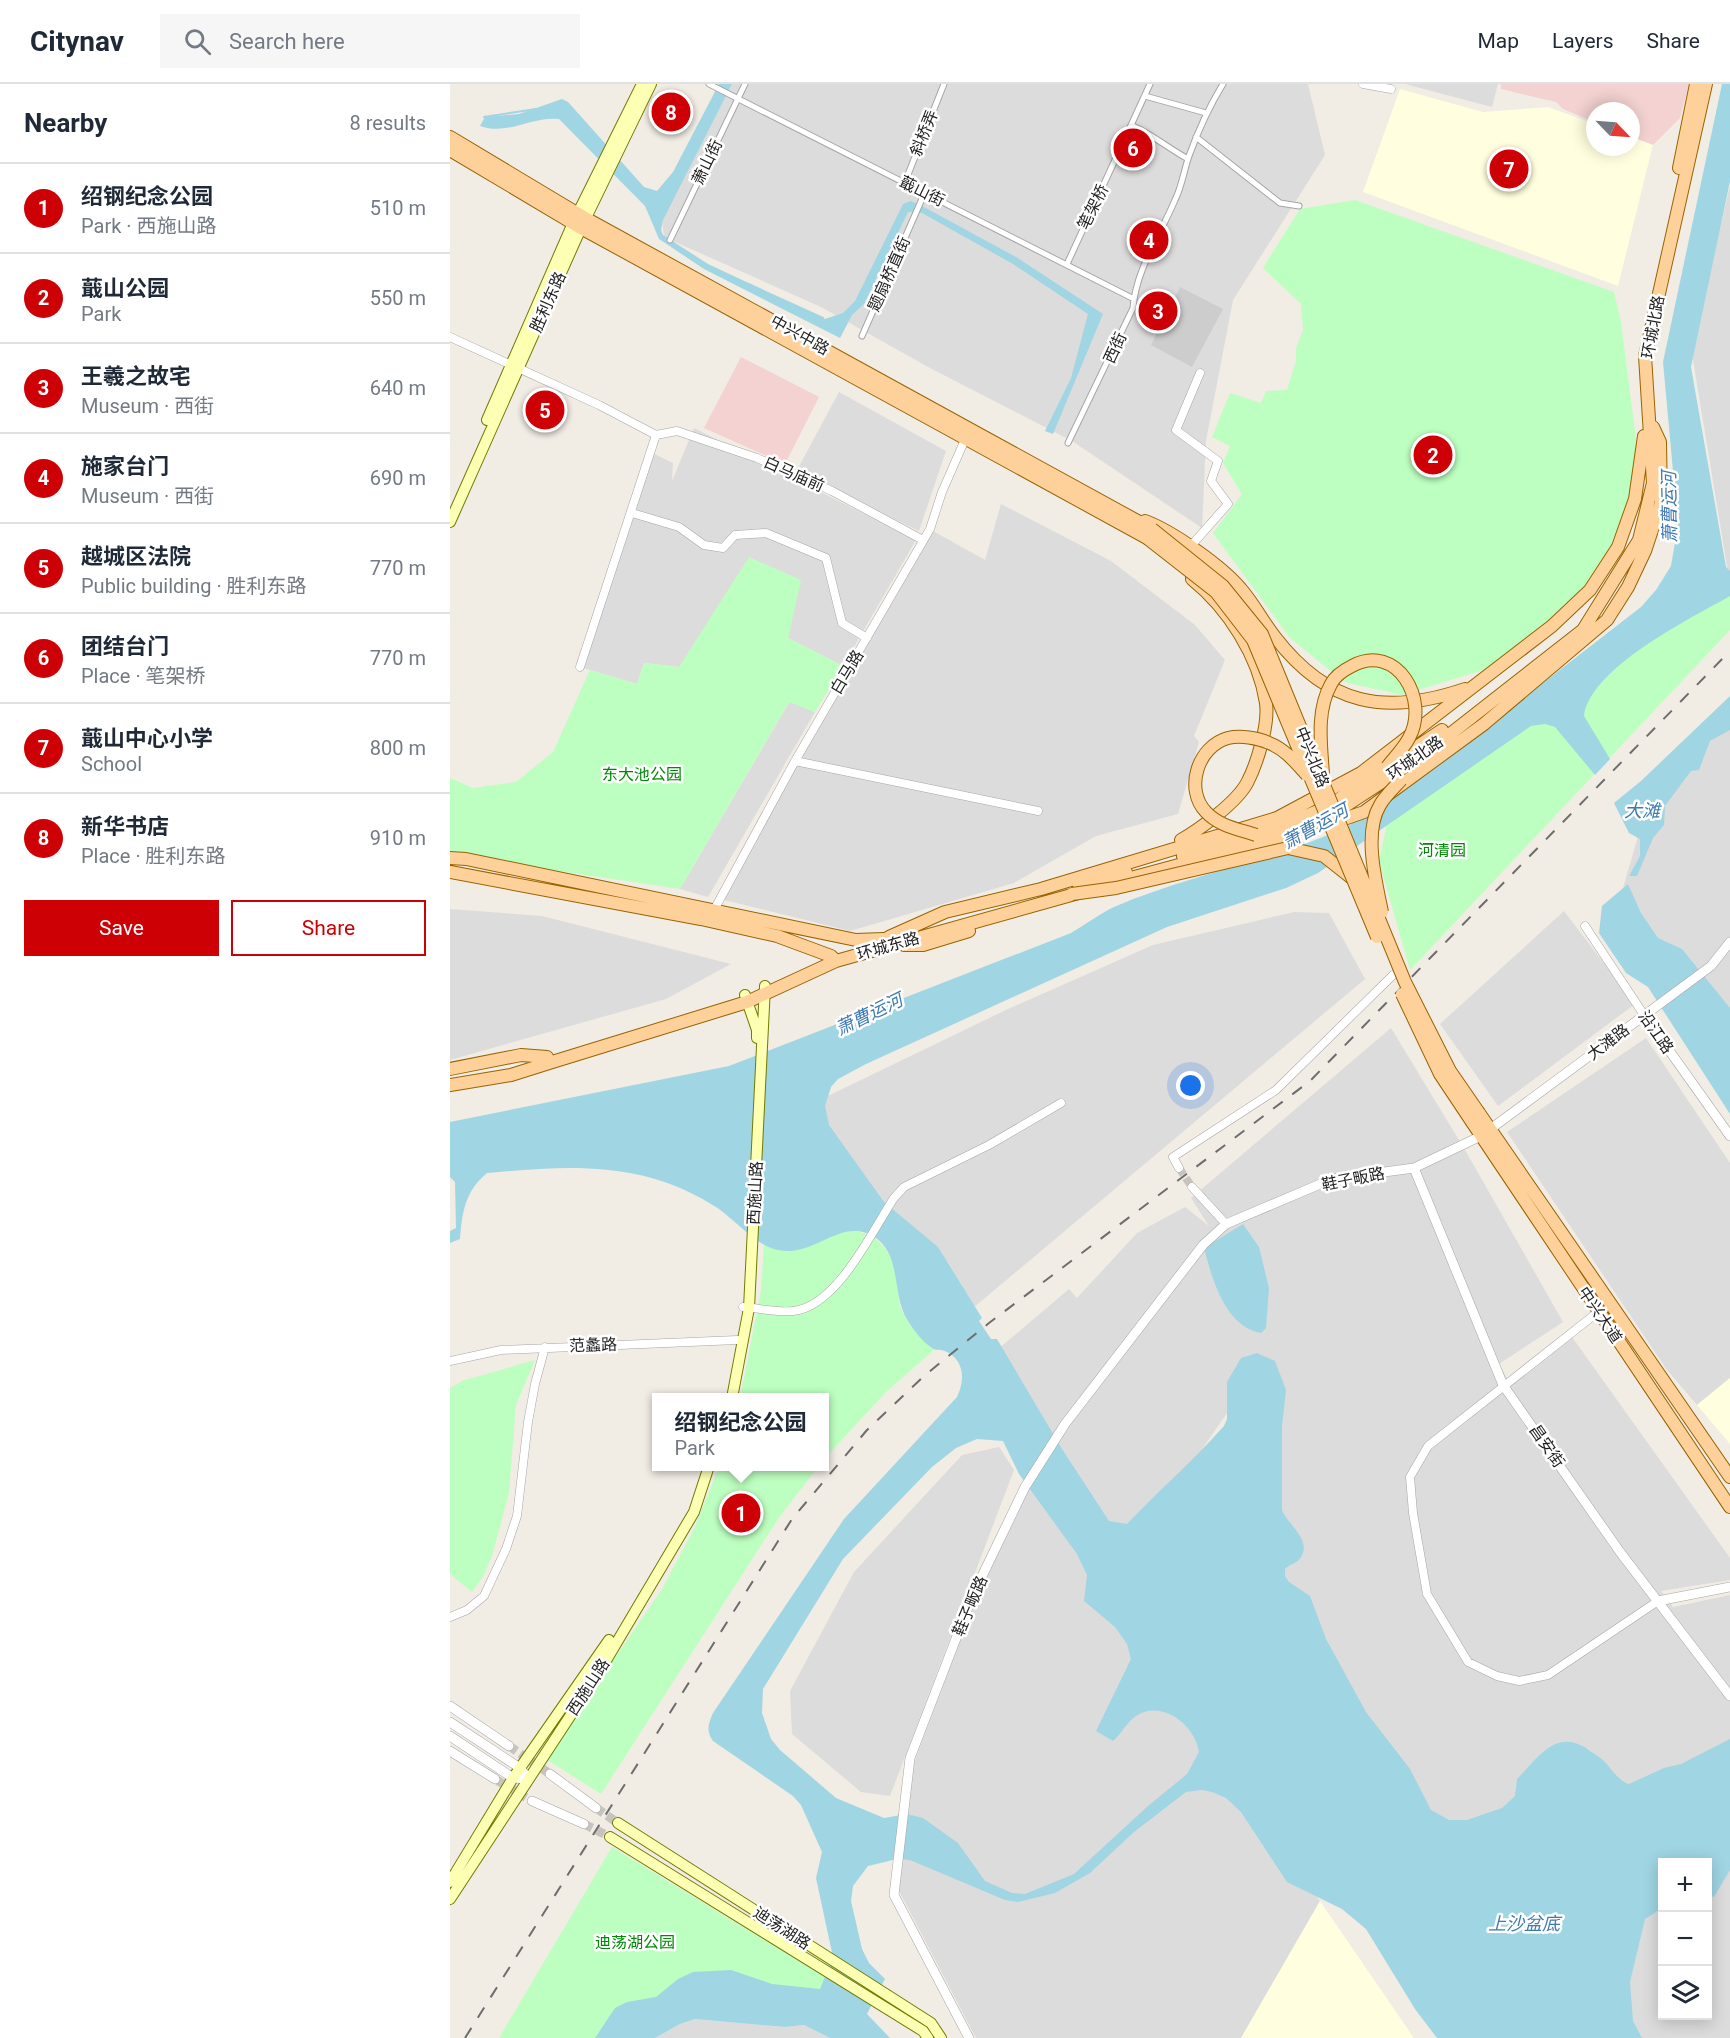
<!DOCTYPE html>
<html lang="en">
<head>
<meta charset="utf-8">
<style>
  body { margin:0; font-family:Roboto,"Noto Sans SC",sans-serif; background:#f6f6f7; color:#1f2937 }
  .controls { position:absolute; right:18px; bottom:18px; display:grid; overflow:hidden; border-radius:0px; box-shadow:0 3px 15px #0003 }
  .controls button { width:54px; height:54px; display:grid; place-items:center; padding:0; border:0; border-bottom:2px solid #e0e1e3; background:#fff; color:#1f2937; font:30px sans-serif }
  .compass { position:absolute; left:1136px; top:18px; width:54px; height:54px; border-radius:50%; background:#fff; box-shadow:0 3px 15px #0003; rotate:115deg }
  .you { position:absolute; left:741px; top:1002px; width:21px; height:21px; margin:-15px; border:4px solid #fff; border-radius:50%; background:#1a73e8; box-shadow:0 0 0 9px #1a73e833 }
  .badge { display:grid; place-items:center; width:39px; height:39px; border-radius:50%; background:#cd0005; color:#fff; font-size:20px; font-weight:700 }
  .pin { position:absolute; translate:-50% -50%; border:3px solid #fff; box-shadow:0 2px 6px #0006 }
  .popup { position:absolute; left:202px; top:1309px; width:177px; height:78px; box-sizing:border-box; display:grid; place-content:center; border-radius:0px; background:#fff; filter:drop-shadow(0 2px 4px #0005); font-size:20px; white-space:nowrap; color:#747a83 }
  .popup b { font-size:22px; color:#1f2937 }
  .popup::after { content:''; position:absolute; left:50%; top:100%; margin-left:-12px; border:12px solid transparent; border-top-color:#fff }
  .list { margin:0; padding:0; list-style:none }
  h2 { display:flex; justify-content:space-between; align-items:center; height:78px; margin:0; padding:0 24px; font-size:26px }
  h2 small { font-size:20px; font-weight:400; color:#747a83 }
  .list li { display:grid; grid-template-columns:39px 1fr auto; gap:18px; align-items:center; box-sizing:border-box; height:90px; padding:0 24px; border-top:2px solid #e0e1e3 }
  .list b { display:block; font-size:22px; white-space:nowrap }
  .list p { margin:0; font-size:20px; white-space:nowrap; color:#747a83 }
  .list em { font-size:20px; font-style:normal; color:#747a83 }
  .actions { display:flex; gap:12px; padding:18px 24px }
  .actions a { flex:1; padding:14px 0; border:2px solid #cd0005; border-radius:0px; text-align:center; font-size:21px; color:#cd0005 }
  .actions .main { background:#cd0005; color:#fff }
  .icon { flex:none; width:33px; height:33px; fill:none; stroke:currentColor; stroke-width:2; stroke-linecap:round; stroke-linejoin:round }
  .map { position:relative; flex:none; width:1280px; height:1954px; overflow:hidden }
  header { display:flex; align-items:center; gap:36px; box-sizing:border-box; height:84px; padding:0 30px; background:#fff; border-bottom:2px solid #e0e1e3 }
  header strong { font-size:28px }
  nav { display:flex; gap:33px; margin-inline-start:auto; font-size:21px }
  .search { width:420px; height:54px; background:#f6f6f7; display:flex; align-items:center; gap:15px; box-sizing:border-box; padding:0 21px; border-radius:0px; color:#747a83; font-size:22px }
  main { display:flex }
  aside { flex:1; background:#fff }
  .map>svg:first-child { display:block }
</style>
</head>
<body>
<header>
<strong>Citynav</strong>
<div class="search"><svg class="icon" aria-label="search" viewBox="0 0 24 24"><circle cx="10" cy="10" r="6"/><path d="M15 15l6 6"/></svg>Search here</div>
<nav><a>Map</a><a>Layers</a><a>Share</a></nav>
</header>
<main>
<aside>
<h2>Nearby<small>8 results</small></h2>
<ul class="list">
<li><span class="badge">1</span><div><b>绍钢纪念公园</b><p>Park · 西施山路</p></div><em>510 m</em></li>
<li><span class="badge">2</span><div><b>蕺山公园</b><p>Park</p></div><em>550 m</em></li>
<li><span class="badge">3</span><div><b>王羲之故宅</b><p>Museum · 西街</p></div><em>640 m</em></li>
<li><span class="badge">4</span><div><b>施家台门</b><p>Museum · 西街</p></div><em>690 m</em></li>
<li><span class="badge">5</span><div><b>越城区法院</b><p>Public building · 胜利东路</p></div><em>770 m</em></li>
<li><span class="badge">6</span><div><b>团结台门</b><p>Place · 笔架桥</p></div><em>770 m</em></li>
<li><span class="badge">7</span><div><b>蕺山中心小学</b><p>School</p></div><em>800 m</em></li>
<li><span class="badge">8</span><div><b>新华书店</b><p>Place · 胜利东路</p></div><em>910 m</em></li>
</ul>
<div class="actions"><a class="main">Save</a><a>Share</a></div>
</aside>
<div class="map">
<svg width="1280" height="1954" viewBox="0 0 1280 1954">
  <rect width="100%" height="100%" fill="#f1ece4"/>
  <!-- residential -->
  <path fill="#dddcdc" d="M282 0H858L875 71 783 216 756 357 752 444 622 357 480 284 371 223 214 153 212 134Z
    M955 0H1048L1042 23Z
    M1280 102V500L1241 264Z
    M389 308 496 367 469 447 346 388Z
    M244 344 466 456 393 582 338 554 229 583 194 579 187 600 130 583 202 369 223 379 222 397Z
    M551 420 661 477 745 541 775 576 744 652 749 658 728 730 646 752 564 799 400 847 270 815 483 447 535 476Z
    M340 617 365 628 258 813 230 805Z
    M1280 636V938L1165 832 1199 714Z
    M0 825 92 832 281 880 216 915 0 976Z
    M1114 827 1185 920 1048 1022 990 940Z
    M844 828 879 829 915 895 517 1229 353 1024 558 925 703 861Z
    M941 944 1015 1066 1113 1238 1049 1280 1059 1298 1122 1253 1280 1474V1496L1211 1507 1223 1523 1280 1511V1664L984 1805 771 1457 802 1293 676 1475 534 1277 619 1205 627 1214 687 1149 735 1123 759 1142 741 1114Z
    M1196 954 1280 1079V1294L1247 1321 1217 1286 1057 1048Z
    M549 1363 564 1386 440 1712 411 1708 342 1650 340 1607 404 1488 512 1371Z
    M582 1396 870 1817 791 1954H526L448 1805 464 1679 528 1510Z
    M1280 1691V1954H1176L1178 1840 1212 1803V1932H1258V1778Z
    M245 1935 334 1943 354 1941 380 1954H205L230 1940Z"/>
  <!-- commercial -->
  <path fill="#f3d2d1" d="M1051 0H1239L1230 34 1203 61 1181 52V27H1145V38L1113 25 1106 18 1051 5Z
    M291 273 369 313 335 380 254 344Z"/>
  <!-- education -->
  <path fill="#fffede" d="M950 5 1033 28 1098 23 1145 40V63H1181V53L1203 61 1168 202 913 108Z
    M1280 1294V1360L1247 1321Z
    M870 1817 964 1954H791Z"/>
  <!-- religious -->
  <path fill="#cdcdcd" d="M730 203 773 225 742 283 701 261 709 244 684 231 696 208 721 221Z"/>
  <!-- park -->
  <path fill="#bdffc0" d="M905 116 1164 208 1171 238 1193 410 1153 490 1046 582 952 611 894 598 840 554 763 449 792 410 773 379 780 362 762 353 780 309 811 319 816 307 837 306 846 277V264L853 246 851 220 813 184 850 125Z
    M299 473 351 496 338 554 393 582 365 628 339 618 230 805 0 771V694L23 704 66 698 103 668 140 586 187 600 194 579 229 583Z
    M1258 504 1280 509V546L960 886 929 777 939 731Z
    M400 1147C431 1148 443 1171 448 1199 449 1208 448 1219 452 1227 458 1242 473 1255 484 1266L437 1307 375 1374V1314H290L311 1206 314 1160C349 1181 369 1150 400 1147Z
    M85 1276 66 1321 59 1409 42 1472 34 1491 22 1508 0 1490V1304L12 1297Z
    M269 1383H368L328 1435 151 1710 96 1675 212 1505 244 1445Z
    M162 1763 376 1894 365 1915 246 1904 165 1954H49Z"/>
  <!-- water -->
  <path fill="#a0d5e3" fill-rule="evenodd" d="M269 0H282L213 136 211 146 213 151 258 180 375 235 393 229 405 217 453 120 461 117 474 123 566 173 653 230 603 350 595 347 621 294 638 230 563 180 472 129 458 128 414 220 402 231 390 254 254 185 209 155 195 122 109 35C81 32 58 52 30 42L35 33 69 30 112 15 118 18 194 103 207 107 223 88Z
    M1272 0H1280V97L1241 283 1276 483 1280 487V512C1241 534 1140 584 1134 632L1160 675 1145 691 1105 643 1095 640 1081 642 868 789 836 804 717 843 416 980 388 995 381 1003 375 1022 379 1041 434 1118 488 1163 532 1234 529 1237 541 1255H547L612 1365 659 1437 677 1440C709 1406 743 1377 774 1342L777 1335V1298L791 1274 807 1269 825 1277 836 1306 832 1342V1426C838 1441 862 1456 851 1473 848 1479 840 1480 835 1485V1492L839 1498 860 1512 876 1555 916 1628 960 1685 981 1726 999 1736H1017L1052 1724 1065 1712 1067 1695C1088 1674 1105 1645 1136 1664 1142 1669 1149 1672 1155 1678 1162 1686 1169 1697 1179 1700L1214 1684 1231 1680 1280 1655V1786L1264 1813 1258 1811V1778H1212V1824L1195 1835 1180 1898 1183 1937 1192 1954H987L965 1925 916 1845 892 1825 837 1798 791 1728 776 1714 762 1708 752 1706 736 1708 684 1748 640 1789 605 1809 568 1818 555 1816 460 1776 447 1775 418 1782 403 1802 401 1817 412 1865 419 1879 435 1895 417 1930 440 1954H380L354 1941 335 1943 245 1935 230 1940 205 1954H145L165 1924 177 1918 206 1913 228 1895 243 1888 281 1886 322 1900 370 1905 383 1873 366 1794 372 1768 351 1721 343 1712 263 1657C256 1647 258 1640 263 1629L394 1435 507 1313C515 1296 515 1276 495 1267 490 1265 486 1267 482 1264 473 1258 464 1247 458 1237 441 1212 453 1170 423 1152 390 1133 364 1174 328 1166 303 1161 283 1132 261 1120 188 1076 118 1082 37 1089 15 1107 12 1129 10 1155L0 1159V1147L6 1144 5 1098 0 1093V1038L279 982 621 849C635 841 649 830 664 823 740 790 822 777 897 743L1035 644 1191 523 1206 506 1221 482 1228 441 1213 278ZM527 1355 553 1357 569 1390 627 1470 637 1491 634 1517 665 1543 677 1560 681 1575 646 1647 663 1657C672 1649 676 1639 686 1632 711 1615 745 1640 749 1668L737 1690 698 1722 624 1790 575 1810 562 1809 535 1797 508 1759 473 1734 457 1730 434 1734 386 1714 330 1666 321 1655 312 1629 313 1605 393 1475 482 1383 506 1364Z
    M1280 612V646L1260 657 1249 686 1241 687 1215 722 1214 741 1203 754 1187 792H1179L1190 772V755L1179 749 1164 719 1191 697Z
    M1178 800 1191 829 1208 854 1232 865 1280 924V1030L1198 903 1176 889 1149 849 1152 822Z
    M793 1140 809 1163 819 1204 816 1244 811 1249C775 1243 762 1194 754 1164Z"/>
  <g fill="none" stroke-linecap="round" stroke-linejoin="round">
    <!-- stream -->
    <path stroke="#a0d5e3" stroke-width="2" d="M34 33 86 25
      M296 199 373 234"/>
    <!-- minor-tunnel -->
    <path stroke="#c7c3bd" stroke-width="8" stroke-dasharray="8 4" stroke-linecap="butt" d="M729 1084 742 1103"/>
    <!-- tertiary-tunnel -->
    <path stroke="#c7c3bd" stroke-width="9" stroke-dasharray="9 4.5" stroke-linecap="butt" d="M59 1662 100 1690
      M45 1695 82 1717
      M146 1724 168 1739
      M134 1740 160 1753"/>
    <!-- pedestrian casing -->
    <g stroke="#a6a6a6" stroke-width="7">
      <path id="pedestrian" d="M259 0 684 215
        M695 12 756 29
        M683 42C703 51 718 64 738 75
        M746 53 830 119 849 122
        M455 98 494 0
        M220 156 295 0
        M617 180 700 0
        M412 252 475 108
        M618 359 683 224C686 185 710 152 725 116 732 102 734 86 739 72 748 47 759 23 773 0"/>
    </g>
    <!-- minor casing -->
    <g stroke="#a6a6a6" stroke-width="9">
      <path id="minor" d="M913 0 941 5
        M0 253 149 321 206 351 130 583
        M206 351 227 347 307 374 382 407 473 456
        M182 429 229 443 254 461 273 464 285 451 316 449 376 474 392 539 417 554
        M740 463 778 420 761 397 768 377 726 346 750 289
        M345 677 588 727
        M264 826 345 677 480 445 492 408 517 351
        M1135 842 1194 931
        M729 1084 723 1073 826 1006 943 891
        M742 1103 776 1140
        M293 1223C309 1224 327 1229 343 1227 387 1223 422 1147 444 1114L454 1103 539 1061 611 1019
        M1148 1228 978 1362 960 1393 963 1429 977 1510 1018 1578 1047 1592 1069 1597 1098 1591 1208 1517
        M0 1277 51 1266 287 1256
        M0 1533 17 1526 34 1512 56 1465 67 1432 78 1338 85 1300 95 1263"/>
    </g>
    <!-- tertiary casing -->
    <g stroke="#a6a6a6" stroke-width="10">
      <path id="tertiary" d="M1194 931 1280 1052
        M964 1084 1053 1301 1170 1468 1280 1612
        M1208 1517 1280 1503
        M0 1622 59 1662
        M0 1638 70 1684 79 1695
        M0 1652 63 1694 79 1695
        M0 1667 45 1695
        M100 1690 146 1724
        M82 1717 134 1740
        M519 1954 444 1811 460 1674 522 1513 575 1403 615 1340 753 1161 776 1140 882 1095 964 1084 1031 1052 1261 882 1280 858"/>
    </g>
    <!-- secondary casing -->
    <g stroke="#717b00" stroke-width="12">
      <path id="secondary" d="M37 336 123 139 192 0
        M0 438 131 144 201 0
        M295 911 307 946V954
        M282 1314 299 1224 315 902
        M168 1739 481 1939 491 1954
        M160 1753 473 1947 478 1954
        M0 1798 63 1694 159 1556
        M0 1815 151 1585 244 1428 259 1382"/>
    </g>
    <!-- primary casing -->
    <g stroke="#996300" stroke-width="14">
      <path id="primary" d="M0 53 135 134 702 445
        M0 66 131 144 697 454
        M1229 84 1246 0
        M695 437C722 447 772 482 791 505 804 520 813 538 825 553 878 622 936 632 1015 605
        M880 740 914 728 1034 640 1157 536 1178 503 1195 467 1211 419 1210 358 1203 343
        M731 756C750 745 786 719 797 699 807 680 819 641 816 619 809 572 778 524 742 495
        M838 764 874 772 903 795
        M733 772 820 747 877 723 992 646
        M0 774 16 775 406 856 434 855
        M0 788 251 835 327 852 381 872 386 877
        M666 798 825 755 880 732 976 669 1133 546 1189 456 1203 399 1195 272 1256 0
        M629 801 676 788
        M439 853 495 828 591 805 827 734 911 689 1102 542 1140 506 1168 463 1185 415 1194 352
        M454 861H473L519 847
        M0 985 71 971 97 973
        M0 1001 61 991 99 979 297 918 386 877 632 808
        M1029 1029 1280 1393
        M1022 1038 1280 1423"/>
    </g>
    <!-- pedestrian -->
    <use href="#pedestrian" stroke="#fff" stroke-width="5"/>
    <!-- minor -->
    <use href="#minor" stroke="#fff" stroke-width="8"/>
    <!-- tertiary -->
    <use href="#tertiary" stroke="#fff" stroke-width="9"/>
    <!-- secondary -->
    <use href="#secondary" stroke="#fdffb3" stroke-width="10"/>
    <!-- primary -->
    <use href="#primary" stroke="#ffd19a" stroke-width="12"/>
    <!-- rail -->
    <path stroke="#6d6d6d" stroke-width="2" stroke-dasharray="12 12" stroke-linecap="butt" d="M15 1954 342 1435 417 1346 474 1292 539 1239 860 997 1280 567"/>
    <!-- primary-bridge casing -->
    <g stroke="#996300" stroke-width="14" stroke-linecap="butt">
      <path id="primary-bridge" d="M702 445 773 502 812 550 955 898 1000 987 1029 1029
        M697 454 766 508 803 556 927 853
        M873 690C871 660 866 627 881 600 885 592 894 586 902 582 947 558 980 616 959 654 954 664 944 674 937 683
        M806 751C788 745 769 742 756 728 734 705 748 662 778 654 790 651 808 654 819 659 835 665 846 679 857 691
        M622 810 666 804 838 764
        M932 828C926 798 913 749 930 721 935 712 944 704 951 696
        M952 910 990 990 1022 1038"/>
    </g>
    <!-- primary-bridge -->
    <use href="#primary-bridge" stroke="#ffd19a" stroke-width="12"/>
  </g>
  <g text-anchor="middle" dominant-baseline="central" stroke-width="5" stroke-linejoin="round" paint-order="stroke">
    <!-- street labels -->
    <g font-size="16" fill="#1f1f1f" stroke="#fff">
      <text transform="translate(474 49) rotate(-68)">斜桥弄</text>
      <text transform="translate(257 78) rotate(-64)">萧山街</text>
      <text transform="translate(472 107) rotate(26)">蕺山街</text>
      <text transform="translate(643 123) rotate(-63)">笔架桥</text>
      <text transform="translate(439 190) rotate(-66)">题扇桥直街</text>
      <text transform="translate(98 218) rotate(-66)">胜利东路</text>
      <text transform="translate(1203 243) rotate(-80)">环城北路</text>
      <text transform="translate(350 251) rotate(29)">中兴中路</text>
      <text transform="translate(665 264) rotate(-65)">西街</text>
      <text transform="translate(344 390) rotate(24)">白马庙前</text>
      <text transform="translate(397 588) rotate(-59)">白马路</text>
      <text transform="translate(862 673) rotate(68)">中兴北路</text>
      <text transform="translate(965 674) rotate(-35)">环城北路</text>
      <text transform="translate(438 862) rotate(-16)">环城东路</text>
      <text transform="translate(1206 948) rotate(55)">沿江路</text>
      <text transform="translate(1158 958) rotate(-37)">大滩路</text>
      <text transform="translate(903 1095) rotate(-11)">鞋子畈路</text>
      <text transform="translate(305 1109) rotate(-87)">西施山路</text>
      <text transform="translate(1150 1231) rotate(56)">中兴大道</text>
      <text transform="translate(143 1261) rotate(-2)">范蠡路</text>
      <text transform="translate(1097 1362) rotate(55)">昌安街</text>
      <text transform="translate(520 1522) rotate(-67)">鞋子畈路</text>
      <text transform="translate(138 1603) rotate(-57)">西施山路</text>
      <text transform="translate(332 1844) rotate(33)">迪荡湖路</text>
    </g>
    <!-- park labels -->
    <g font-size="16" fill="#008908" stroke="#fff">
      <text x="192" y="690">东大池公园</text>
      <text x="992" y="766">河清园</text>
      <text x="185" y="1858">迪荡湖公园</text>
    </g>
    <!-- water labels -->
    <g font-size="18" font-style="italic" fill="#3f7ab1" stroke="#fff">
      <text transform="translate(1219 423) rotate(-91)">萧曹运河</text>
      <text x="1192" y="726">大滩</text>
      <text transform="translate(865 742) rotate(-29)">萧曹运河</text>
      <text transform="translate(419 930) rotate(-26)">萧曹运河</text>
      <text x="1074" y="1839">上沙盆底</text>
    </g>
  </g>
</svg>
<div class="controls">
<button>+</button>
<button>−</button>
<button><svg class="icon" aria-label="layers" viewBox="0 0 24 24"><path d="M12 4l9 5-9 5-9-5zM3 14l9 5 9-5"/></svg></button>
</div>
<svg class="compass" viewBox="-18 -18 36 36"><path d="M0-13l5 13h-10z" fill="#e53935"/><path d="M0 13l5-13h-10z" fill="#747a83"/></svg>
<div class="you"></div>
<div class="pin badge" style="left:291px;top:1429px">1</div>
<div class="popup"><b>绍钢纪念公园</b>Park</div>
<div class="pin badge" style="left:983px;top:371px">2</div>
<div class="pin badge" style="left:708px;top:227px">3</div>
<div class="pin badge" style="left:699px;top:156px">4</div>
<div class="pin badge" style="left:95px;top:326px">5</div>
<div class="pin badge" style="left:683px;top:64px">6</div>
<div class="pin badge" style="left:1059px;top:85px">7</div>
<div class="pin badge" style="left:221px;top:28px">8</div>
</div>
</main>
</body>
</html>
